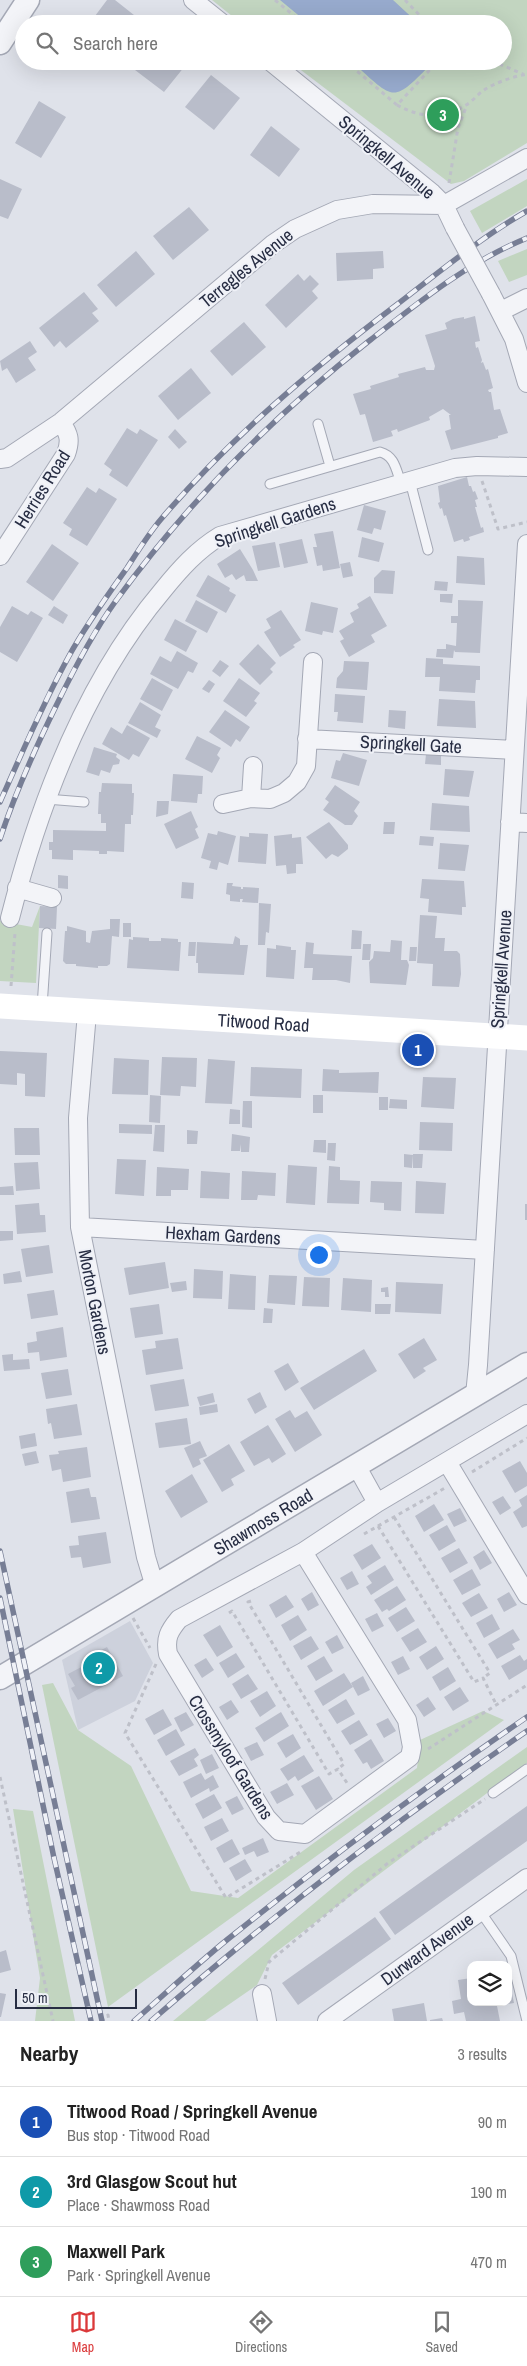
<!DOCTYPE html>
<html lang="en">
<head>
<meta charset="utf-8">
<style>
  body { margin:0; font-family:"Archivo Narrow",sans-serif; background:#f2f2f2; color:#222 }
  .controls { position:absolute; right:15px; bottom:15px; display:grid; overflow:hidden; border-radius:10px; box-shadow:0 5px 20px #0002 }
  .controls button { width:45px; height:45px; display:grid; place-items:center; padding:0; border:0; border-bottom:1px solid #e0e0e0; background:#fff; color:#222; font:25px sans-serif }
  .scale { position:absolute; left:15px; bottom:12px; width:122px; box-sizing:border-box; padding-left:5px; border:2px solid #272d43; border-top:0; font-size:14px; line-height:18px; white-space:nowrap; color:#272d43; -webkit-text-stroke:4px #eff1f7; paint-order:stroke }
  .you { position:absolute; left:318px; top:1254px; width:18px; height:18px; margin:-12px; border:4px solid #fff; border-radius:50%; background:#1a73e8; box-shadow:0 0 0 8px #1a73e833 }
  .badge { display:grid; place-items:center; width:32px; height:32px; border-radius:50%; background:#db393a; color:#fff; font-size:16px; font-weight:700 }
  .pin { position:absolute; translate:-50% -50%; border:2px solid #fff; box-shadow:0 1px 5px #0006 }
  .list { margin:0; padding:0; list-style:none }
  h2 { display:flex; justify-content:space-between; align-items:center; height:65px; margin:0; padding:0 20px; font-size:21px }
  h2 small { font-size:16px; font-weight:400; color:#767676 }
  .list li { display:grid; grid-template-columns:32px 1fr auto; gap:15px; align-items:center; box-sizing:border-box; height:70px; padding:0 20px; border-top:1px solid #e0e0e0 }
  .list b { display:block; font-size:19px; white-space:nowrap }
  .list p { margin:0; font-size:16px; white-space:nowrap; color:#767676 }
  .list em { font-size:16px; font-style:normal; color:#767676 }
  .icon { flex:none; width:28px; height:28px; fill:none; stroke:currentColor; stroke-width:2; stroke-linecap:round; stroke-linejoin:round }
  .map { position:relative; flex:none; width:527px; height:2021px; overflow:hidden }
  .search { position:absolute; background:#fff; box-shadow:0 5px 20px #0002; left:15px; right:15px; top:15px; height:55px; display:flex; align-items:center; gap:12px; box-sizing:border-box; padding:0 18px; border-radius:28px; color:#767676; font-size:19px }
  .sheet { height:275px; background:#fff }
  nav { display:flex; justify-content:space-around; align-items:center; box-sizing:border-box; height:70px; border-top:1px solid #e0e0e0; background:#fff; font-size:14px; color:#767676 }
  nav a { display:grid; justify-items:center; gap:2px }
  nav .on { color:#db393a }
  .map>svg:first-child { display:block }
</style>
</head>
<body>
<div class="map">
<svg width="527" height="2021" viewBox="0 0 527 2021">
  <rect width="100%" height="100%" fill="#dfe2ea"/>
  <!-- built -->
  <path fill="#cdd1dc" d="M130 1621 153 1663 135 1701 78 1730 62 1660Z"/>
  <!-- green -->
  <path fill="#c2d5c0" d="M212 0H527V143L464 181 451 184 289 61H503V24H242Z
    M527 179V206L482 233 470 211Z
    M527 249V275L509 282 498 261Z
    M40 906 36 983 0 981V921L32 927Z
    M53 1683 78 1730 131 1766 191 1891 238 1898 417 1768 420 1740 483 1711 504 1720 108 2007 42 1685Z
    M527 1747V1763L272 1955 257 1985 205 2021H173L354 1870Z
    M13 1809 33 1811 75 2021H35L40 1978Z"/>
  <!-- water -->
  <path fill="#97aacd" d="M280 0H393L419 24H309Z
    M351 61H434C391 105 396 101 351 61Z"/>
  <!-- building -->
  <path fill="#b9bdca" d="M107 0H115L139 19 135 24H89Z
    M142 61H189L164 92 135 70Z
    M211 75 240 98 214 130 185 107Z
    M39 101 66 117 41 158 15 143Z
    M271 126 300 149 279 177 250 155Z
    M0 179 22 189 8 219 0 216Z
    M189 207 209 230 173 260 153 236Z
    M136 251 155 274 116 307 97 285Z
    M383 251 384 268 373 269V279L337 281 336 253Z
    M298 274 304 281 310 275 319 284 312 291 318 298 286 328 265 305Z
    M84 292 98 309 92 313 99 321 66 348 60 341 54 347 39 328Z
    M475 316 480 341 475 342 476 348 478 347 482 360 481 363 483 362 486 370 488 369 493 388 488 390 489 392H491L494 410 500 409 508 433 498 436V438L451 450 445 431 451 429 449 415H451L443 409 429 417 430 420 398 432 397 429 391 431 393 436 373 442 365 414 360 415 353 394 371 389 370 386 399 377 398 374 425 367 426 370H434L435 366 425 335 447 329 445 323 453 319 464 317V319Z
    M244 322 266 347 232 376 210 351Z
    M30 341 37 352 28 358 36 370 16 383 7 368 2 371 0 361Z
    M191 368 211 393 178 420 158 396Z
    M127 428 137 434 140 429 158 440 127 487 109 475 112 470 104 464Z
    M175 429 187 442 179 449 168 437Z
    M467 477 469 486H471L473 492 475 491 478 499 475 500 477 507H475L481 528 483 527 484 532 469 537 470 540 464 542 463 539 454 542 446 515 444 516 442 508 440 509 438 503 440 502 438 486Z
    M87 487 96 493 99 488 117 499 87 546 69 535 72 529 63 523Z
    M364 505 386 511 381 530 374 528 372 534 357 530Z
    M333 531 340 568 323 571 322 565 317 566 313 547H317L314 534Z
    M362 537 384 543 379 562 358 557Z
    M302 539 308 563 284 568 279 544Z
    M275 542 280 567 258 571 252 546Z
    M52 544 79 563 53 601 26 582Z
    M240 549 253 570 258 581H246L244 575 236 580 232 574 225 578 217 564Z
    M457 556 484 558 485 585 456 583Z
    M350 562 353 576 343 578 340 564Z
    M382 570 395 571 393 594 374 593V578Z
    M208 575 230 588 229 591 236 595 226 613 196 596Z
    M435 581 448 582 447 591 434 590Z
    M440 594H453L452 603 440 602Z
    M370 596 387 626 371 635 375 642 349 657 340 641 344 639 339 631 354 622 350 613 359 608 357 604Z
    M196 600 218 612 207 633 185 621Z
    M458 600 483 601 480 653 455 652 454 650 453 658 436 657 437 649H446V644L456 646 457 623H451V616H458Z
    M311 602 338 608 333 633 323 631 322 635 305 631Z
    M12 606 28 615 31 611 43 618 17 662 0 652V627Z
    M54 606 68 615 63 624 48 615Z
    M281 610 301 640 293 645 295 647 280 657 264 632 271 628 266 619Z
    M175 619 197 631 186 652 164 640Z
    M258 644 276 663 270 669 273 672 260 685 239 664Z
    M177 651 198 663 193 673 188 671 178 689 150 674 160 656 171 662Z
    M426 658 443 659V664L480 666V680H476L475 693 439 691 440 677H425Z
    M220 660 229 666 220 677 212 671Z
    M344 661 369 662 367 690 336 688 337 678 343 671Z
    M152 678 173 690 162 711 140 699Z
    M239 678 260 693 254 701 257 703 246 717 223 701Z
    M209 680 215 684 209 693 202 689Z
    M335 694 365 696 363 723 337 721 338 712H334Z
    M439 699 475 701 476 728 437 726Z
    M140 702 161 715 155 727 161 730 157 738 128 723Z
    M225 710 250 727 240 742 236 739 231 747 209 732Z
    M389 710 406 711 405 729 388 727Z
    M127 725 150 738 139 757 133 754 129 760 102 744 111 727 122 734Z
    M197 736 221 748 217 755 220 758 212 773 185 759Z
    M94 747 117 754 116 757 120 760 119 764 113 765 110 773 101 770 99 776 86 772Z
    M343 753 367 760 359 786 331 778 336 760 340 761Z
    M426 754 441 755V765L425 764Z
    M445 769 474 771 469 797 443 795Z
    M173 774 203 776 202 794H198L197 803 171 801Z
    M102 783 132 784V793H134L133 815H131V824H125L124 852 107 851V854H99V851L73 850V860L52 859V850H49V842H53V830L106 831V823H101V814H98L99 792H101Z
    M335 785 360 802 354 811 358 816 352 825H345L323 810 329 802 325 799Z
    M157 801H169L168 814 156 817Z
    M432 803 469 806 470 832 430 830Z
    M191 811 198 827 195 829 199 838 176 849 164 824Z
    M329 822 348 845V849L338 857 332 854 326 859 306 837Z
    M384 822H395L394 834H383Z
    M218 831 236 836 228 865 219 862 217 870 209 868 211 861 201 858 208 833 217 835Z
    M249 833 268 834 266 864 238 862 240 836 249 837Z
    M292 834V838L301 837 303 864H296V873L287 874 286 865 276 866 274 836Z
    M420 836 434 837 433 846 419 845Z
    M440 843 469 845 465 871 438 869Z
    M58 875 68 876V889L58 888Z
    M422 879 464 881 466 907H462V915L428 912 429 899 420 898Z
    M182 882 194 883 193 899 181 898Z
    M227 883H233L232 886 241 887V889H243V887L259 888 258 903 242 902 243 899H240V902L230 901V895L226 894Z
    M259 903 271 904 269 933 266 932 265 945H258Z
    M40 906 57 907 56 929 39 928Z
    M420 915 437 916 435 938H445L444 951H457L460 954 461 974 459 987 432 986 433 964 417 963Z
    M110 919H120L119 937 112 936 110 964 107 966H98V968L76 966V964H66L63 961 65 931H67V926L86 931V942L90 943 92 931 110 929Z
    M123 923H131V937H123Z
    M352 930 362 931 361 949H351Z
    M235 936 240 939V945H248L244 975 198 973V963H196L197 942 233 944Z
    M133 937 149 938V941H161V938L178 939V942H181L179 971 127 968 129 939 133 940Z
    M391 940 402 941 401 960H407L409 965 406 985 370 983 369 962 373 958 374 951 390 952Z
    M189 942H196L195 956H188Z
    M306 942 314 943 313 954 352 956 350 983 336 980H312L313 968H304Z
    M363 944H371L370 960H362Z
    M276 945 291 947V950H296L294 979 266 977 267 948 276 949Z
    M410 947H417L416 961H409Z
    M0 1051 47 1053 45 1097 25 1096V1074L17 1073V1085L0 1084Z
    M162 1057 197 1058 196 1087 181 1086 180 1096 160 1095Z
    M114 1058 149 1060 148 1095 112 1094Z
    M208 1059 235 1061 232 1104 205 1103Z
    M251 1067 302 1069 301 1098 250 1096Z
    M323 1069 339 1070V1073L379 1072 378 1093 322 1091Z
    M423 1077 456 1078 454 1109 421 1107Z
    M150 1095 161 1096 160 1123 149 1122Z
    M313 1095H323V1113H313Z
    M379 1097H388V1110H379Z
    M390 1099 407 1100V1109L389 1108Z
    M243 1101H252V1128L242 1127Z
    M230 1109 240 1110V1124H229Z
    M420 1122 453 1123 452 1151 419 1150Z
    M119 1124 152 1125V1134L119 1133Z
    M155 1125H165L164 1152 153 1151Z
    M14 1128H39L40 1155H15Z
    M187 1130 198 1131 197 1144H187Z
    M232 1134 250 1137 249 1152H241V1144L240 1151H231Z
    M314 1140H326V1153L313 1152Z
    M328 1143H336L335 1161 327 1160Z
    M404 1154 413 1155 412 1168 404 1167Z
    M413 1154H423L422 1168H413Z
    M117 1159 146 1160 144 1196 115 1194Z
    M38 1162 40 1189 16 1191 14 1163Z
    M288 1165 317 1167 315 1205 286 1203Z
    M329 1166 340 1167V1180L360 1181 359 1204 327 1203Z
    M157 1167 189 1169 188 1190H171V1196H156Z
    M201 1171 230 1173 229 1199 200 1198Z
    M242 1171 276 1173 275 1196 258 1195 257 1200H241Z
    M371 1181 402 1182 401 1211 384 1210V1203L370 1202Z
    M416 1181 446 1183 444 1214 415 1213Z
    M13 1186 14 1195H0V1187Z
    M39 1203 40 1215H45L46 1232 17 1234 15 1205Z
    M525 1204H527V1220H525Z
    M0 1231H13V1240L0 1241Z
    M49 1245 53 1273 26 1277 21 1249Z
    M165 1262 169 1288 129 1295 124 1268Z
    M194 1269 223 1271 222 1299 193 1298Z
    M20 1271 22 1282 4 1284 3 1274Z
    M230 1274 256 1276 255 1310 228 1309Z
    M269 1275 297 1276 295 1305 267 1303Z
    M304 1277 330 1278 329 1307 302 1306Z
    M343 1278 372 1280 371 1312 341 1310Z
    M186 1281 187 1290 172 1292 170 1283Z
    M396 1282 443 1284 441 1314 395 1312Z
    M388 1287 389 1297H385V1292H381V1288Z
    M54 1290 58 1315 31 1319 27 1294Z
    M159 1304 163 1334 135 1338 130 1308Z
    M375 1304H391L390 1314H375Z
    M264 1308 273 1309 272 1323H263Z
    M63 1327 67 1357 40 1361 39 1352 28 1353 27 1343 37 1341 36 1332Z
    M178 1338 183 1369 146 1375 142 1350 156 1348 155 1341Z
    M424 1338 437 1360 423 1368 426 1371 414 1379 398 1354Z
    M364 1349 377 1371 314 1410 300 1388Z
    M13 1354V1360L29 1359 30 1369 4 1371 2 1355Z
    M288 1363 299 1382 285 1391 274 1371Z
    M68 1369 72 1395 46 1399 41 1373Z
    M184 1379 189 1406 155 1411 150 1385Z
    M260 1392 267 1407 255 1414 247 1399Z
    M213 1393 215 1402 200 1406 197 1397Z
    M77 1404 82 1435 54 1439 51 1423 48 1424 46 1409Z
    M217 1404 218 1412 200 1415 199 1407Z
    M290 1410 295 1418 307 1411 322 1435 295 1452 275 1419Z
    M187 1418 191 1444 159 1448 155 1423Z
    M268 1425 286 1454 272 1463 269 1458 254 1466 240 1442Z
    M35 1433 37 1446 21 1449 19 1436Z
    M200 1441 207 1456 199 1459 201 1464 193 1468 184 1448Z
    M229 1444 245 1471 231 1479 234 1485 222 1492 203 1460Z
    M87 1447 91 1477 63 1482 61 1469 52 1471 49 1455 59 1454 58 1451Z
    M36 1451 39 1463 25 1466 22 1454Z
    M520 1461 527 1473V1486L515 1493 502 1471Z
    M192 1474 208 1502 181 1518 165 1491Z
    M89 1488 91 1497H96L100 1519 71 1523 66 1492Z
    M527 1495V1526L522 1528 513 1512 522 1506 519 1500Z
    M503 1496 511 1508 500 1515 492 1502Z
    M434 1504 444 1520 424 1532 415 1516Z
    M460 1508 467 1521 454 1527 447 1514Z
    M447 1525 456 1541 439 1551 429 1535Z
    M106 1532 111 1563 83 1568 81 1557 71 1558 69 1546 79 1545 78 1536Z
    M372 1544 381 1558 362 1570 353 1555Z
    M459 1548 468 1563 450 1573 441 1558Z
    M484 1550 492 1563 480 1570 473 1557Z
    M385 1565 394 1580 371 1595 366 1587 372 1583 367 1576Z
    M472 1569 481 1585 462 1595 453 1580Z
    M352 1571 359 1584 347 1590 340 1578Z
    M397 1586 406 1600 389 1611 387 1609 382 1612 374 1600Z
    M312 1592 319 1605 308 1611 301 1599Z
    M509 1592 517 1605 504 1612 497 1599Z
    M479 1593 488 1608 471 1617 462 1603Z
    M286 1595 294 1607 276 1618 269 1605Z
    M406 1607 415 1621 397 1632 388 1618Z
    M377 1613 384 1626 372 1632 365 1619Z
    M492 1614 500 1629 484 1638 476 1623Z
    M298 1615 307 1630 290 1641 281 1625Z
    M220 1625 233 1647 217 1657 203 1635Z
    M418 1628 427 1642 410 1652 401 1638Z
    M513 1629 520 1640 512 1644 515 1649 497 1659 488 1644Z
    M337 1635 344 1648 332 1654 325 1642Z
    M311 1636 319 1649 301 1660 293 1646Z
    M436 1646 444 1659 427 1670 419 1657Z
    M107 1647 123 1676 78 1700 71 1688 75 1686 68 1674 91 1662 88 1657Z
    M236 1653 245 1667 228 1678 219 1663Z
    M520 1655 524 1661 527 1659V1669L509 1680 501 1666Z
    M324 1656 333 1671 316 1681 307 1666Z
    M403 1656 410 1669 398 1675 391 1662Z
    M206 1658 214 1670 202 1678 194 1665Z
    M448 1667 456 1681 440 1691 432 1677Z
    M344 1673 353 1687 323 1706 314 1691Z
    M248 1674 258 1689 241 1699 232 1684Z
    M363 1676 370 1690 358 1696 351 1683Z
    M460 1687 469 1701 453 1711 444 1697Z
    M267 1691 276 1706 260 1717 250 1701Z
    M428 1697 436 1709 424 1717 416 1705Z
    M346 1699 355 1714 337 1724 328 1710Z
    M231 1700 239 1712 227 1720 219 1707Z
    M163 1709 172 1725 154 1735 145 1719Z
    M186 1712 194 1725 181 1732 174 1718Z
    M281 1712 289 1726 264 1742 255 1728Z
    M388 1718 396 1731 384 1738 376 1724Z
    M359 1720 368 1735 350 1745 341 1731Z
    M176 1729 185 1745 166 1756 157 1740Z
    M293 1734 301 1748 286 1758 277 1743Z
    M371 1739 384 1761 371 1769 367 1762 363 1764 354 1750Z
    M257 1742 264 1755 251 1761 244 1748Z
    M195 1748 199 1755 194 1759 198 1766 179 1776 170 1761Z
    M212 1754 219 1768 206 1774 200 1760Z
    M304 1755 314 1771 298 1781 295 1776 288 1781 280 1769Z
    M201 1773 205 1780 213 1775 219 1787 210 1792 209 1788 191 1798 183 1782Z
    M319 1776 333 1799 316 1810 301 1786Z
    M287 1783 294 1795 277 1804 270 1792Z
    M214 1794 222 1808 203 1819 195 1804Z
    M237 1796 244 1809 232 1815 225 1802Z
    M527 1806V1841L395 1935 379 1912Z
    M222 1818 229 1831 211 1841 204 1827Z
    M263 1838 269 1852 257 1857 254 1851 245 1855 242 1848Z
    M232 1839 240 1854 224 1863 216 1848Z
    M245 1859 252 1871 236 1881 229 1868Z
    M375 1917 391 1939 298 2005 282 1983Z
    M6 1950 11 1970 0 1973V1952Z
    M471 1978V2002H508V1990L511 1989 514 2003 497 2006 500 2021H466L464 2012 454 2014 452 2001 461 1999 458 1980Z
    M0 1993 6 1994 1 2017H0Z
    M424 2003 427 2021H394L392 2009Z
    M442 2018 443 2021H430V2020Z"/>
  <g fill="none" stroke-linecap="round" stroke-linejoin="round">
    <!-- service casing -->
    <g stroke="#a4a8b5" stroke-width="11">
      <path id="service" d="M318 424 330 466
        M410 481 428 550
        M270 484 380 452C395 456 396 470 401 483
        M46 799 84 802
        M42 1007 47 933
        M493 1793 527 1769
        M480 1911 511 1956 527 2021"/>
    </g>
    <!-- minor casing -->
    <g stroke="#a4a8b5" stroke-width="20">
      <path id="minor" d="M193 0 223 24
        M270 61 432 193 444 205 455 228
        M491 294 514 339 527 383
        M501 311 527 298
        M0 459 7 458 61 422 273 244 295 229 337 210 373 204 444 205 527 158
        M0 556 66 454C71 440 69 434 61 422
        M307 739 514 750
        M251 798 253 766
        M223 804 251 798 270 799 284 793 297 782 306 766 313 662
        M510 822 527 823
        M17 888 52 898
        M10 918C39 804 86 681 163 590 180 569 197 550 220 536L455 468 477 466 527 467
        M87 1013 78 1118 80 1227 146 1557 155 1587
        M80 1227 485 1250
        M475 1395 478 1365 527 544
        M447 1462 527 1595
        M357 1467 377 1503
        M303 1552 407 1720 412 1747 410 1757 305 1834 279 1831 266 1817 168 1654C165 1638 169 1631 179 1619L303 1552 377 1503 527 1414
        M262 1994 267 2021
        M327 2021 527 1878"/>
    </g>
    <!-- tertiary casing -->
    <g stroke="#a4a8b5" stroke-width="25">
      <g id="tertiary">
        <path d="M0 43 28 0"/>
        <path id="s1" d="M0 1678 527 1364"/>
      </g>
    </g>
    <!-- path -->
    <path stroke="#bec0c9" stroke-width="3" stroke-dasharray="4 4" stroke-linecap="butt" d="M275 0 304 24
      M405 0 428 24
      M345 61 397 105 438 61
      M492 61 523 74
      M397 105C420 118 443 119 466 105 473 101 478 94 484 90 497 82 512 77 527 74
      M449 183 458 128 467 105
      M482 481 498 529 527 522
      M11 986 15 933
      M472 1472 527 1438
      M394 1517 490 1673 483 1678
      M378 1526 474 1682 483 1678 497 1706
      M364 1534 445 1488
      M251 1601 248 1602 344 1764 338 1769
      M229 1613 232 1611 329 1774 338 1769 347 1783
      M133 1618 150 1648
      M156 1664 125 1733 226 1898 302 1851
      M428 1749 527 1685
      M0 1777 53 2021
      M265 1979 269 1962 388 1863 485 1799
      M101 2021 108 2015 109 2021"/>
    <!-- service -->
    <use href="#service" stroke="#f3f4f8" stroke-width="9"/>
    <!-- minor -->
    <use href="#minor" stroke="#f3f4f8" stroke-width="18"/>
    <!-- tertiary -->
    <use href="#tertiary" stroke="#f3f4f8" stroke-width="22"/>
    <!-- secondary -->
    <path stroke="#fff" stroke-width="25" id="s2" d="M0 1006 527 1038"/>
    <!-- rail casing -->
    <g stroke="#777e95" stroke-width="5.5">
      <path id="rail" d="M0 802C22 753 43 703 69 656 86 625 107 596 127 568 138 551 149 533 162 518 230 438 312 369 395 306 438 273 480 238 527 211
        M0 839C15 793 35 749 56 706 73 671 92 634 115 602 187 503 273 416 369 341 419 302 468 262 527 238
        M0 1551 102 2021
        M0 1598 54 1858 91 2021
        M134 2021C165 1994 196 1965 228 1939 325 1861 425 1787 527 1717
        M151 2021C271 1916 396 1821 527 1731"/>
    </g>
    <!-- rail -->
    <use href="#rail" stroke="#eff1f7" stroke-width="4" stroke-dasharray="11" stroke-linecap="butt"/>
    <!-- minor-bridge casing -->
    <g stroke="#a4a8b5" stroke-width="20" stroke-linecap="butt">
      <path id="minor-bridge" d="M455 228 491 294"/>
    </g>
    <!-- minor-bridge -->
    <use href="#minor-bridge" stroke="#f3f4f8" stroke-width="18"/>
  </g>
  <g text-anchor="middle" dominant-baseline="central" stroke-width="4" stroke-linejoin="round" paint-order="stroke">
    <!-- street labels -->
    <g font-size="18" fill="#272d43" stroke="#eff1f7">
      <text transform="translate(387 157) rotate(40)">Springkell Avenue</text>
      <text transform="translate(246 268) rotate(-39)">Terregles Avenue</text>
      <text transform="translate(42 489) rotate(-58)">Herries Road</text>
      <text transform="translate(275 522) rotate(-18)">Springkell Gardens</text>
      <text transform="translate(411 744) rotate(3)">Springkell Gate</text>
      <text transform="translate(501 969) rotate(-86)">Springkell Avenue</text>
      <text stroke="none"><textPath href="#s2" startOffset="264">Titwood Road</textPath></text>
      <text transform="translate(223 1235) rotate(3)">Hexham Gardens</text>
      <text transform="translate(95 1302) rotate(79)">Morton Gardens</text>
      <text stroke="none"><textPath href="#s1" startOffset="306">Shawmoss Road</textPath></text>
      <text transform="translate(231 1757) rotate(58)">Crossmyloof Gardens</text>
      <text transform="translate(427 1949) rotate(-36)">Durward Avenue</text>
    </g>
  </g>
</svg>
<div class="controls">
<button><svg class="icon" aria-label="layers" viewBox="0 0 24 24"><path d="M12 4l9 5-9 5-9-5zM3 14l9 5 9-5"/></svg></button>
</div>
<div class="scale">50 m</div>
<div class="you"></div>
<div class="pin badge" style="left:418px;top:1050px;background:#1a4fb4">1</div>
<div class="pin badge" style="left:99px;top:1668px;background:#0f9aa8">2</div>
<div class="pin badge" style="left:443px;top:115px;background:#2e9e5b">3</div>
<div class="search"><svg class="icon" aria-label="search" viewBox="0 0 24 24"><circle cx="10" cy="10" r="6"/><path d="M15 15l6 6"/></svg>Search here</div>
</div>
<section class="sheet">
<h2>Nearby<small>3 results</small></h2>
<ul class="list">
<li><span class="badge" style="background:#1a4fb4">1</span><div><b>Titwood Road / Springkell Avenue</b><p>Bus stop · Titwood Road</p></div><em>90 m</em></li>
<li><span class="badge" style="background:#0f9aa8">2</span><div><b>3rd Glasgow Scout hut</b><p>Place · Shawmoss Road</p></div><em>190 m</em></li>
<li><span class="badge" style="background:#2e9e5b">3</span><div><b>Maxwell Park</b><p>Park · Springkell Avenue</p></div><em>470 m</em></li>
</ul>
</section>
<nav>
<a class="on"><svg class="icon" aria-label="map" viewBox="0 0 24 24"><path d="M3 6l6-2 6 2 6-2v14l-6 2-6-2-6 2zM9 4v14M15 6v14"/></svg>Map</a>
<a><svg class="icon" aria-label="directions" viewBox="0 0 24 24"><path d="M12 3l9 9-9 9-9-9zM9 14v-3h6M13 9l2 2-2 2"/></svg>Directions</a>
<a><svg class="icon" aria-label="saved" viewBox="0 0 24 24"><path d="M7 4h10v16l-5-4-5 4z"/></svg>Saved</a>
</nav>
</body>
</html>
